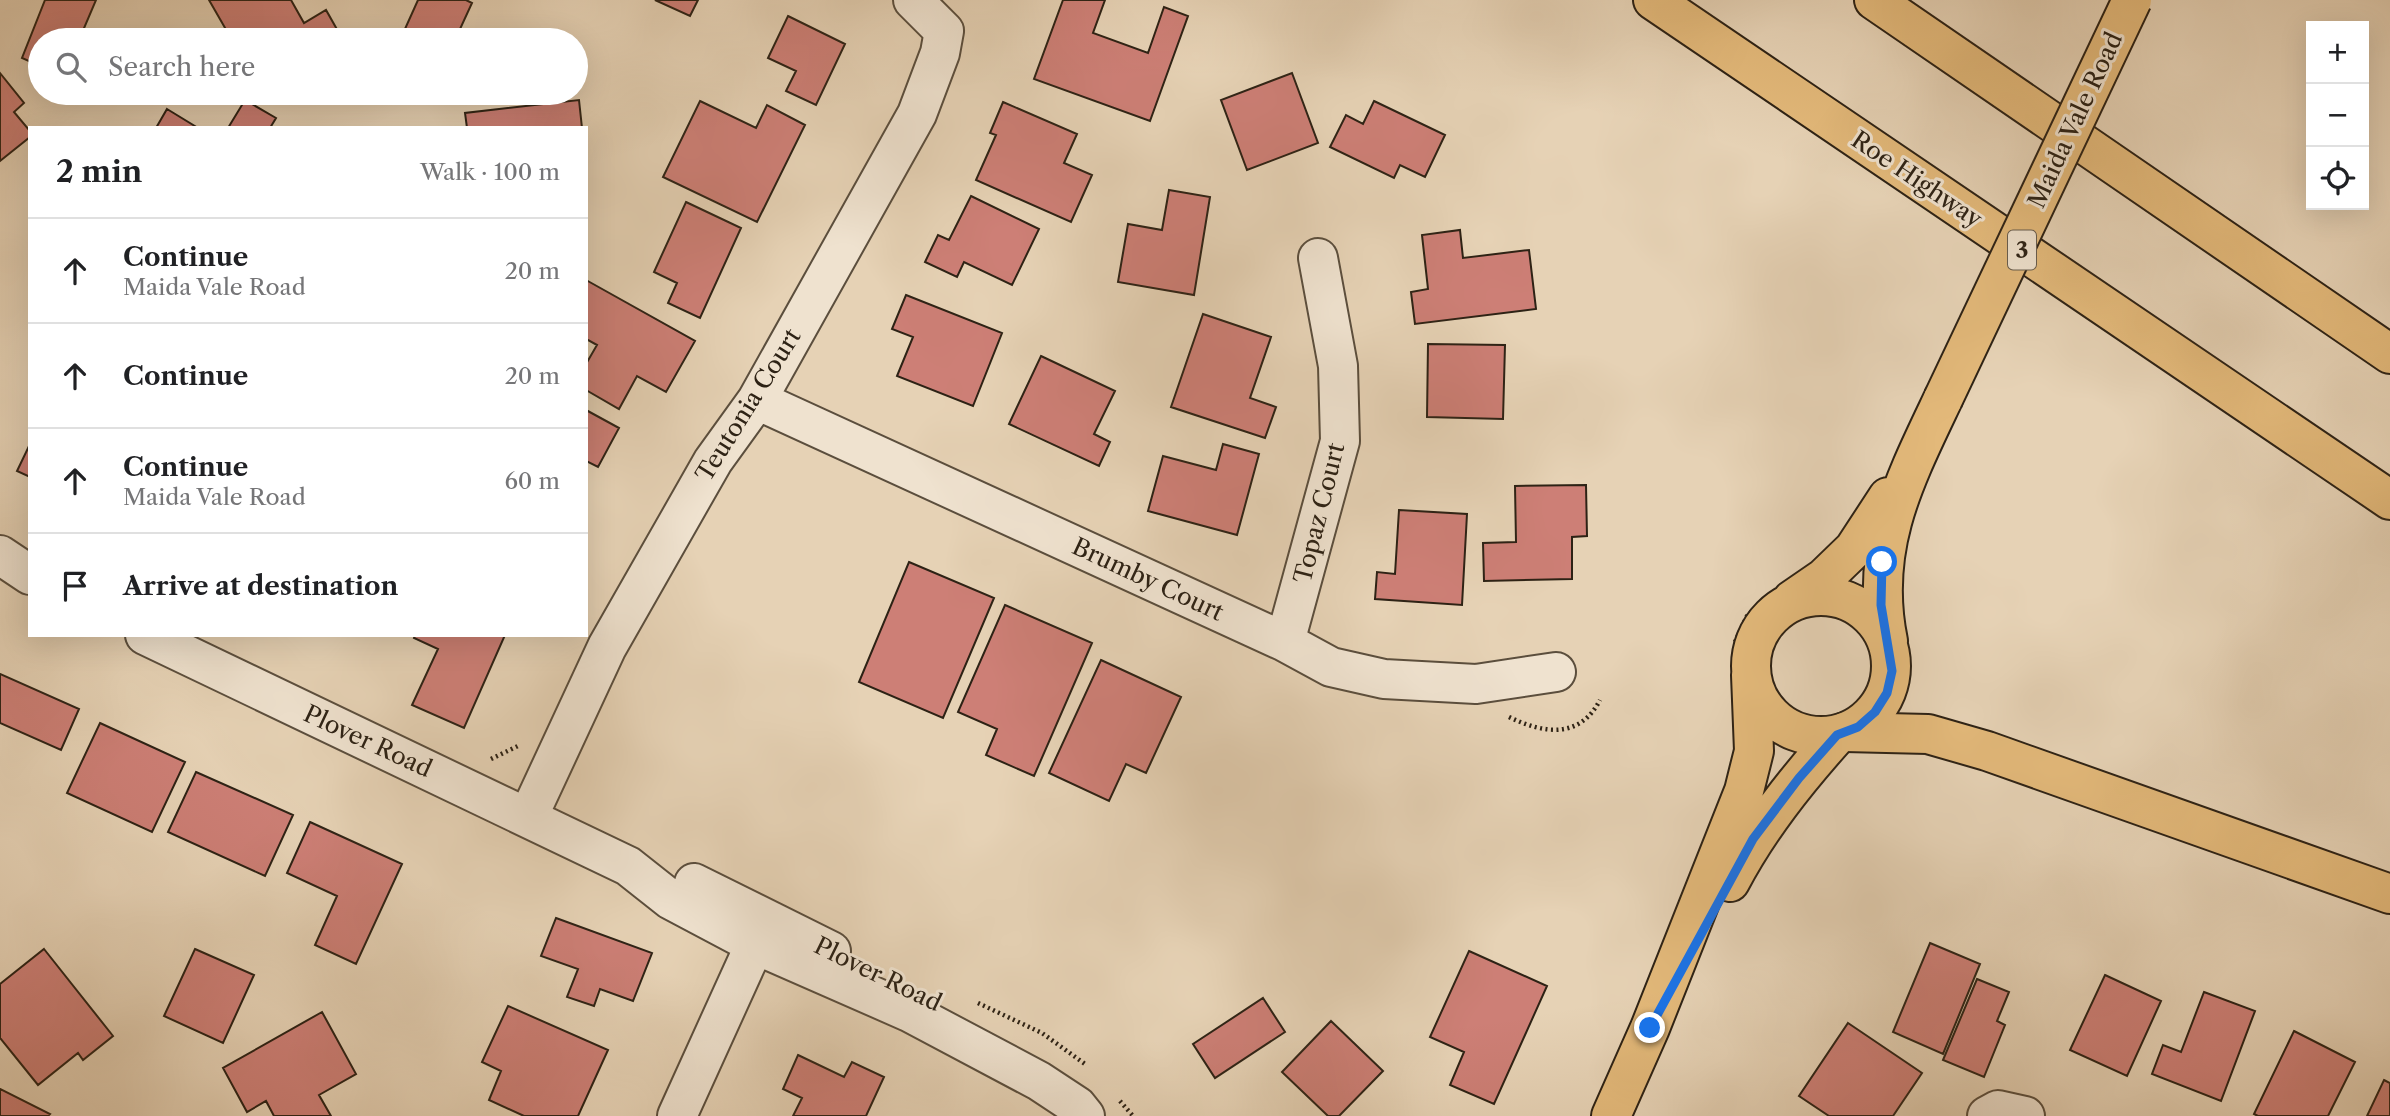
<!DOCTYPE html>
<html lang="en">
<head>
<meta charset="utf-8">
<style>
  body { margin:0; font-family:"Libre Caslon Text",serif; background:#f2f2f2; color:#202124 }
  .controls { position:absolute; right:21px; top:21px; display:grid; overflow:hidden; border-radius:0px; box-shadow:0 7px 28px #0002 }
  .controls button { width:63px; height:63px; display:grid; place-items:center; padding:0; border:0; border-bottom:2px solid #e0e0e0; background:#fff; color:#202124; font:35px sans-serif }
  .stop { position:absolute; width:21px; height:21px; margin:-16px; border:5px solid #1a73e8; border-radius:50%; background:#fff }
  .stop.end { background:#1a73e8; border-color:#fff; box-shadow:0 2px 7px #0008 }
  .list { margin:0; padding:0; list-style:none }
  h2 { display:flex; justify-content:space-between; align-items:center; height:91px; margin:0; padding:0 28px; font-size:30px }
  h2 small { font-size:23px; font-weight:400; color:#757577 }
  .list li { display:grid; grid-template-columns:46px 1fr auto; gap:21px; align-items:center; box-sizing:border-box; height:105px; padding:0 28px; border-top:2px solid #e0e0e0 }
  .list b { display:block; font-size:26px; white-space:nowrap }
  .list p { margin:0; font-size:23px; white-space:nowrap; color:#757577 }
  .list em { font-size:23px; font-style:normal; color:#757577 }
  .icon { flex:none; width:38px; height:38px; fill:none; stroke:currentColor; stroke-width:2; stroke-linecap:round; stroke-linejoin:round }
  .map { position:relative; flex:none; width:2390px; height:1116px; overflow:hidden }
  .search { position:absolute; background:#fff; box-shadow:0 7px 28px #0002; left:28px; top:28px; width:560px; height:77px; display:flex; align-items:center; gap:18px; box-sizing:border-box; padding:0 24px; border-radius:38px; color:#757577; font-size:26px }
  .panel { position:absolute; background:#fff; box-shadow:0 7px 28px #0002; left:28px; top:126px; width:560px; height:511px; border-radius:0px }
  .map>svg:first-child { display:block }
</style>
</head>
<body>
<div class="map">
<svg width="2390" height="1116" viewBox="0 0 2390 1116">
  <rect width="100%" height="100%" fill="#e6d2b5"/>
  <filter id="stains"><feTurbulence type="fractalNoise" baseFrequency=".00286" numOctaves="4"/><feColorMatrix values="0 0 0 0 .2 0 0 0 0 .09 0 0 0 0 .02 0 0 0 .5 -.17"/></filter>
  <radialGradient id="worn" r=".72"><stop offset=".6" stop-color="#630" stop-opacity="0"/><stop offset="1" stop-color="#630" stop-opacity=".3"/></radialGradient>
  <!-- building -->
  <path fill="#cd7f76" stroke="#2d2215" stroke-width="2" d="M45 0H96L79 40H40V66L22 58Z
    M209 0H291L304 23 326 10 343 40H232Z
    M418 0H466L472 3 455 40H400Z
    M655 0H698L690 16Z
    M1063 0H1105L1093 33 1148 53 1164 7 1188 16 1150 121 1034 79Z
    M788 16 845 44 816 105 786 91 796 71 768 58Z
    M0 73 24 103 14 112 30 131V137L0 161Z
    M1292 73 1318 143 1247 170 1221 100Z
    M245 100 276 118 270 128H228Z
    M579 100 582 128H467L465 113Z
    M700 101 756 128 767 105 805 125 757 222 663 177Z
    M1374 101 1445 135 1425 177 1400 165 1394 178 1330 147 1346 115 1363 124Z
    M1003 102 1077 134 1064 163 1092 175 1071 222 976 180 996 135 990 133Z
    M167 109 198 128H156Z
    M1169 190 1210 197 1194 295 1118 282 1128 224 1162 230Z
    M971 196 1039 229 1012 285 964 262 957 277 925 262 938 235 949 240Z
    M686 202 741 228 700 318 668 303 677 283 654 272Z
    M1460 230 1463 258 1529 250 1536 309 1415 324 1411 292 1428 289 1422 235Z
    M586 280 695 341 666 392 637 376 619 409 586 390V364L597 345 586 339Z
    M906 295 1002 333 973 406 897 376 913 337 892 329Z
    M1203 314 1271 337 1250 398 1276 407 1265 438 1171 407Z
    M1428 344 1505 345 1503 419 1427 417Z
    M1041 356 1115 391 1094 434 1110 442 1099 466 1009 424Z
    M586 410 619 428 598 467 586 461Z
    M30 444V477L17 471Z
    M1223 444 1259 454 1237 535 1148 511 1163 456 1216 470Z
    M1586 485 1587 536 1572 537V579L1484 581 1483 543 1516 542 1515 486Z
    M1399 510 1467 514 1462 605 1375 599 1377 572 1395 574Z
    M909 562 994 598 943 718 859 682Z
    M1005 605 1092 643 1034 776 986 755 997 729 958 712Z
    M415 635H505L464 728 412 705 438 649 414 638Z
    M1101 660 1181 697 1146 773 1126 764 1109 801 1049 773Z
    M0 674 79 709 61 750 0 723Z
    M100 723 185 762 152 832 67 793Z
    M196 772 293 815 265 876 168 832Z
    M310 822 402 864 356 964 315 945 337 896 287 873Z
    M556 918 652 953 633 1001 600 989 594 1006 567 997 578 969 541 956Z
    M1930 943 1980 964 1943 1054 1893 1032Z
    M44 949 113 1036 83 1060 78 1053 38 1085 0 1038V984Z
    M195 949 254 975 223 1043 164 1016Z
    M1469 951 1547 986 1494 1104 1450 1085 1464 1052 1430 1037Z
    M2105 975 2161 1001 2127 1076 2070 1050Z
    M1977 979 2009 992 1997 1021 2005 1025 1984 1077 1943 1060Z
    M2204 992 2255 1011 2221 1101 2152 1074 2163 1045 2181 1052Z
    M1263 998 1285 1032 1215 1078 1193 1044Z
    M508 1006 608 1050 578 1116H524L489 1100 501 1071 482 1062Z
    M322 1012 356 1074 319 1095 331 1116H274L266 1101 247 1112 223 1068Z
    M1331 1021 1383 1071 1339 1116H1328L1282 1072Z
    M1848 1023 1922 1073 1893 1116H1829L1799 1096Z
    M2294 1031 2355 1062 2328 1116H2258L2254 1114Z
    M798 1055 844 1077 852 1062 884 1077 866 1116H793L802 1098 783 1089Z
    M2384 1080 2390 1083V1116H2367Z
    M0 1089 50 1114 48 1116H0Z"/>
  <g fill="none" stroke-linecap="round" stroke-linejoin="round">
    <!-- minor casing -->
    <g stroke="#5b4e3d" stroke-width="42">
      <path id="minor" d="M757 400 1285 642 1331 667 1384 679 1476 684 1556 672
        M0 555 30 575
        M145 635 628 866 671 900 754 944 909 1012 1039 1081 1077 1106 1085 1116
        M1285 642 1340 441 1338 366 1318 258
        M528 817 607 647 713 461 757 400 917 114 940 53 944 31 913 0
        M694 883 831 951
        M677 1116 766 920
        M1987 1116 1998 1110 2025 1116"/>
    </g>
    <!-- major casing -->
    <g stroke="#2d2215" stroke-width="42">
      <path id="major" d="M1751 666a70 70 0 1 1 140 0a70 70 0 1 1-140 0Z
        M1792 600 1824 578 1854 549 1888 497
        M1888 641C1869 548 1904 481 1943 399
        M1730 882C1759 827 1796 781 1837 735
        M1611 1116 1650 1028 1744 791 1754 751 1751 675"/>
    </g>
    <!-- highway casing -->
    <g stroke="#2d2215" stroke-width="42">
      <path id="highway" d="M1653 0 2390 500
        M1874 0 2390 354
        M1845 732 1928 734 1987 751 2390 894"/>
    </g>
    <!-- path -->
    <path stroke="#2d2215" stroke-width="4.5" stroke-dasharray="2 3.5" stroke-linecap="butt" d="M1735 642 1747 616 1757 606
      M1509 717C1544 734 1580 739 1600 700
      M491 759 518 746
      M978 1003 1042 1033 1085 1064
      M1120 1101 1133 1116"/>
    <!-- minor -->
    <use href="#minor" stroke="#efe2cf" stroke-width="38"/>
    <!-- major -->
    <use href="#major" stroke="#e3b97a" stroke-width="38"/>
    <!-- highway -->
    <use href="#highway" stroke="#e3b97a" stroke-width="38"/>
    <!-- major-bridge casing -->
    <g stroke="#2d2215" stroke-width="42" stroke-linecap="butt">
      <path id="major-bridge" d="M1943 399 2132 0"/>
    </g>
    <!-- major-bridge -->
    <use href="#major-bridge" stroke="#e3b97a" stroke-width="38"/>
  </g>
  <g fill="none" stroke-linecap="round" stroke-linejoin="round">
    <!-- route -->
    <path stroke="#1a73e8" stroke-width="9" d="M1650 1028 1753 839 1799 778 1837 735 1858 727 1875 712 1887 693 1892 671 1881 605 1882 562"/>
  </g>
  <g text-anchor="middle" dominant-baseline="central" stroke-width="6" stroke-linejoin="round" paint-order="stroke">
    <!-- shield labels -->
    <rect fill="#efe2cf" stroke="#675c4d" stroke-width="2" x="2008" y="230.5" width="28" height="39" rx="5"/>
    <g font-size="23" font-weight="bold" fill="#2d2215">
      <text x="2022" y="250">3</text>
    </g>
    <!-- street labels -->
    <g font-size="24" fill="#2d2215" stroke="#efe2cf">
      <text transform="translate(2075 120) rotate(-65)">Maida Vale Road</text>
      <text transform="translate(1917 179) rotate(34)">Roe Highway</text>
      <text transform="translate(748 405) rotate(-58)">Teutonia Court</text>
      <text transform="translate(1319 513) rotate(-76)">Topaz Court</text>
      <text transform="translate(1148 579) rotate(25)">Brumby Court</text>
      <text transform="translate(368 741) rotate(25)">Plover Road</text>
      <text transform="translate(878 974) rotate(26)">Plover Road</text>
    </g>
  </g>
  <rect width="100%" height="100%" filter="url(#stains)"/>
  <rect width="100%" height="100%" fill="url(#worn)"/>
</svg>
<div class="controls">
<button>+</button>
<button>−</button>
<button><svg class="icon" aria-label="locate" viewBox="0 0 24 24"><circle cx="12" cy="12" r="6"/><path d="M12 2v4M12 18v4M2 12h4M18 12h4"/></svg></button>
</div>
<div class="stop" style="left:1882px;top:562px"></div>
<div class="stop end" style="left:1650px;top:1028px"></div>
<div class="search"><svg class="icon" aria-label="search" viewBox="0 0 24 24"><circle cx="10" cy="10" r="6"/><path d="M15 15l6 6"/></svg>Search here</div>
<section class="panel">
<h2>2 min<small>Walk · 100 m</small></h2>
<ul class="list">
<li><svg class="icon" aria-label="ahead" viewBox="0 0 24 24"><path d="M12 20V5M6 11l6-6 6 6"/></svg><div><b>Continue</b><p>Maida Vale Road</p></div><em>20 m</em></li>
<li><svg class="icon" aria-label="ahead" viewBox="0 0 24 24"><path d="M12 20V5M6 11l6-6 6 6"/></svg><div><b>Continue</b></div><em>20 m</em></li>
<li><svg class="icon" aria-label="ahead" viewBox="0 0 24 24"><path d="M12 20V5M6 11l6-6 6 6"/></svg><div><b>Continue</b><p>Maida Vale Road</p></div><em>60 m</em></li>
<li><svg class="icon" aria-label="arrive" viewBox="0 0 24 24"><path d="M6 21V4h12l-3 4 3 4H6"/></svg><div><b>Arrive at destination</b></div></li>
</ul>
</section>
</div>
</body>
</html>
